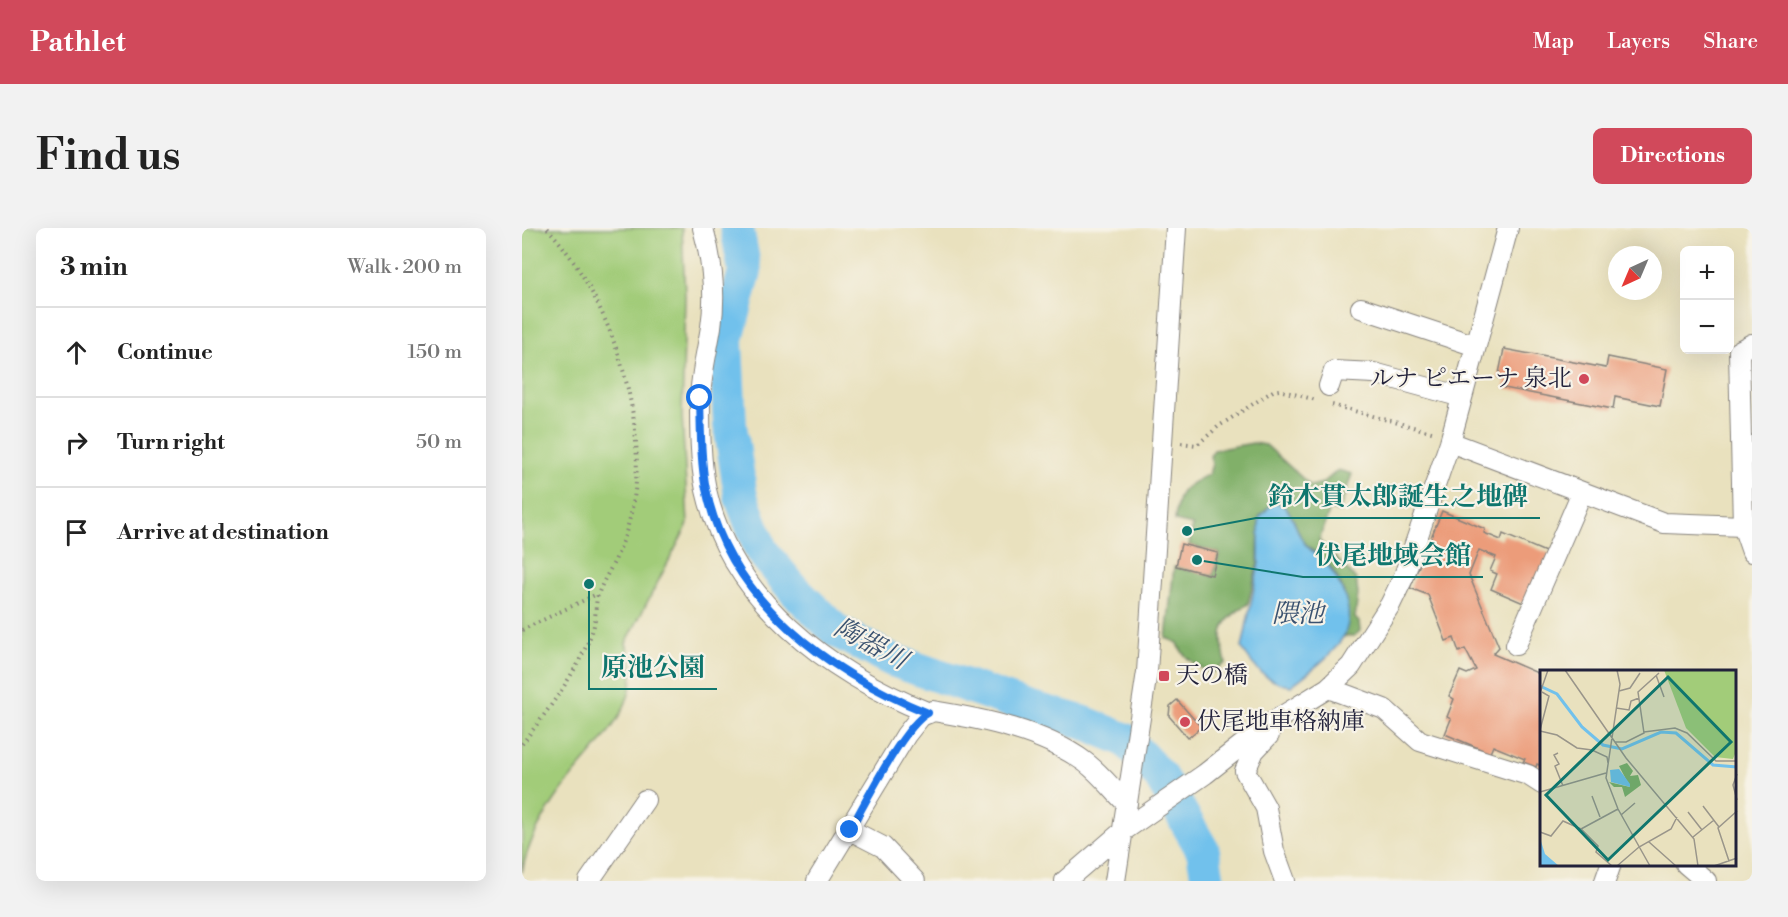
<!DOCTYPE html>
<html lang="en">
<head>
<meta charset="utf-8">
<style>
  body { margin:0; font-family:"Libre Bodoni","Noto Serif JP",serif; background:#f2f2f2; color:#222 }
  .controls { position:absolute; right:18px; top:18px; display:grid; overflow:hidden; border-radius:9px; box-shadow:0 6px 24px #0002 }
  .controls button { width:54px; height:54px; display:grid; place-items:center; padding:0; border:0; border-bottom:2px solid #e0e0e0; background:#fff; color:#222; font:30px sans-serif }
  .compass { position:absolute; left:1086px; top:18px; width:54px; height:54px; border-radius:50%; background:#fff; box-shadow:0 6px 24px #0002; rotate:224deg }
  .stop { position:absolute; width:18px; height:18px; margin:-14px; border:4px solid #1a73e8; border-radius:50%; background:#fff }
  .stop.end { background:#1a73e8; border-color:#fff; box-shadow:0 2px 6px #0008 }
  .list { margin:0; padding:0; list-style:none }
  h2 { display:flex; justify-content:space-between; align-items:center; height:78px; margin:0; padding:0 24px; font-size:26px }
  h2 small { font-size:20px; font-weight:400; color:#767676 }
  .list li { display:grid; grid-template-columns:39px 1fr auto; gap:18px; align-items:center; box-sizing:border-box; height:90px; padding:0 24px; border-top:2px solid #e0e0e0 }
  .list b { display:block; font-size:22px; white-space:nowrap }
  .list em { font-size:20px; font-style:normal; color:#767676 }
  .icon { flex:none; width:33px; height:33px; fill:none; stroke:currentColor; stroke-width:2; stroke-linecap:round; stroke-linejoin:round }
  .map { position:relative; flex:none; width:1230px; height:653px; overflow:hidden; border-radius:9px }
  header { display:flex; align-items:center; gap:36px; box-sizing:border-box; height:84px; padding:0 30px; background:#d1495b; color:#fff }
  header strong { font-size:28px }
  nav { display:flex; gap:33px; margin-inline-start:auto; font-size:21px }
  .intro { display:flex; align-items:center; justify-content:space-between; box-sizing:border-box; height:144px; padding:0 36px }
  h1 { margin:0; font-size:42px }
  .button { padding:15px 27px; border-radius:9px; background:#d1495b; color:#fff; font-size:21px; font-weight:700 }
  main { display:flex; gap:36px; padding:0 36px }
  aside { flex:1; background:#fff; border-radius:9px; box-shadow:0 6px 24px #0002 }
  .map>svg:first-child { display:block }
</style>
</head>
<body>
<header>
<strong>Pathlet</strong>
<nav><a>Map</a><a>Layers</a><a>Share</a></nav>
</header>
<div class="intro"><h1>Find us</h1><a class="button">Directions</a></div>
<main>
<aside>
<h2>3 min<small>Walk · 200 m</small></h2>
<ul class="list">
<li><svg class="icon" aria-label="ahead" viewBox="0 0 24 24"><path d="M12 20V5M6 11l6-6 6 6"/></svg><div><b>Continue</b></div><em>150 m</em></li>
<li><svg class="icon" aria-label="right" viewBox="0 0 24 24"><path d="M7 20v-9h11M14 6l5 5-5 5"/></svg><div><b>Turn right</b></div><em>50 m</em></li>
<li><svg class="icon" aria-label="arrive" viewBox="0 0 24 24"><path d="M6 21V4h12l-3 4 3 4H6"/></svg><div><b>Arrive at destination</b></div></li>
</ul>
</aside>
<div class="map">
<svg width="1230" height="653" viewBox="0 0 1230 653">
  <rect width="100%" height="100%" fill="#f7f3e8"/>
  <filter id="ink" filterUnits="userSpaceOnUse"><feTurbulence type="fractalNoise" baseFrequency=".0167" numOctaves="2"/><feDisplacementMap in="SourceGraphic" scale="12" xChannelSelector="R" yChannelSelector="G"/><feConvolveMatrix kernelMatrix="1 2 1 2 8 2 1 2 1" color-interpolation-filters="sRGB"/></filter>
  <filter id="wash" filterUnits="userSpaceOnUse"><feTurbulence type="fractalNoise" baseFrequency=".008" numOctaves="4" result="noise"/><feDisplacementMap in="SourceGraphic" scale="24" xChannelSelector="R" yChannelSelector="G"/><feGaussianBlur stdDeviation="1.35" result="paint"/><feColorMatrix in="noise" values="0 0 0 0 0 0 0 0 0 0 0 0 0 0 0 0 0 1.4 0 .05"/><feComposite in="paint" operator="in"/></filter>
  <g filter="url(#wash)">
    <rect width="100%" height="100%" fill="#e9e1be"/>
    <!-- green -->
    <path fill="#a2cc79" stroke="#62775a" stroke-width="1.5" d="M0 0H160L163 68 160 187 166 296 104 415C106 423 110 433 110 441 113 486 69 523 45 555 26 580 5 614 0 645Z"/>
    <!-- forest -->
    <path fill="#81b069" stroke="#526952" stroke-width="1.5" d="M731 215 744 217 789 258 801 255 816 242 830 246 817 284 808 281 797 312 834 351 836 366 833 390 837 394 838 403 832 408 821 409C830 383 824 357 805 335 798 327 787 321 781 313 771 297 772 279 752 274L737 289 736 335 726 376C696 394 697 404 704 435L689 445C676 439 660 429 656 415L644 410 652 339 691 348 697 325 667 317 671 297 653 293C655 262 660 260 687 246L690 236 688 228 692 222Z"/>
    <!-- water -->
    <path fill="#71c1ec" stroke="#4a7294" stroke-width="1.5" d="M752 274C772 279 771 298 781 313 787 323 800 329 807 339 849 400 817 421 769 458 745 454 732 441 720 420L737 335V290Z"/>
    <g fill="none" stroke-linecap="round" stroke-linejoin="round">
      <!-- river -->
      <path stroke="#71c1ec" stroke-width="34" d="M215 0 223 43 204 115 208 197 219 269 239 322 272 362 314 403 370 432 503 478 563 495 604 512 638 548 681 623 686 653"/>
    </g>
    <g id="blocks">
      <!-- building -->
      <path fill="#ec9c7a" d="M982 121 1084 140 1086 129 1145 141 1138 178 1093 169 1091 181 982 160 984 151 976 150Z
        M920 283 963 301 962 305 979 312 981 306 1028 326 1006 377 969 361 975 346 968 343 974 329 957 322 947 347 977 419 971 426 1020 447V538L1015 536 1014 539 1001 534 1003 531 971 518 968 525 923 506 929 491 925 489 932 471 927 468 938 443 945 446 954 442 943 421 937 424 932 410 924 413 906 367 888 360Z
        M659 316 696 325 690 347 654 338Z
        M655 472 679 499 666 510 647 488 648 478Z"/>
    </g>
  </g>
  <g filter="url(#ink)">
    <use href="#blocks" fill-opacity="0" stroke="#86827c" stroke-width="1.5"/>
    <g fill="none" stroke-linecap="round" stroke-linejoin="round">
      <!-- minor casing -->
      <g stroke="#86827c" stroke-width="22">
        <path id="minor" d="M181 0C190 32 194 66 189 99 185 124 179 146 178 171 178 201 178 233 184 262 209 373 307 445 407 485
          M839 80 954 118
          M1230 116 1217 123 1221 298 1230 324
          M807 158 812 143 852 145 940 169
          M928 214 1142 295 1221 298
          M994 417 1060 264
          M806 460 862 481 898 513 1006 547 1020 556
          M747 507 732 523 723 543 744 580 752 623 763 653
          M328 602 361 619 393 653
          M1164 636 1184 653
          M67 653 123 572
          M295 653 384 507 399 488 411 483C461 491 521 503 563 534 578 545 591 562 605 576
          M543 653 601 603 683 546 744 498 806 460 829 438 868 377 882 348 928 214 986 0
          M593 653 625 444 654 0
          M1083 653 1089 636"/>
      </g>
      <!-- path -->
      <path stroke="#86827c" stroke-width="4" stroke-dasharray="1.5 4.5" stroke-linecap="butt" d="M810 177 913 205
        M659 215 675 217 697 198 751 163 757 162 794 172
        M0 402 75 366
        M0 516C26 482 55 445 70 404 75 392 72 376 77 364 82 350 92 337 97 323 104 307 109 288 112 270 126 183 85 64 25 0"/>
      <!-- minor -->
      <use href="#minor" stroke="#fff" stroke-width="20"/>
    </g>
  </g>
  <g fill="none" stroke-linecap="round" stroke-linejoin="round" filter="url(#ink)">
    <!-- route -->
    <path stroke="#1a73e8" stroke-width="8" d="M178 170C179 200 178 231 184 261 207 373 307 445 406 485 382 497 343 575 328 602"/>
  </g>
  <!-- markers -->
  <g fill="#d1495b" stroke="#f7f3e8" stroke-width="2">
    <circle cx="1062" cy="151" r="6"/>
    <rect x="636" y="442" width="12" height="12" rx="3"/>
    <circle cx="663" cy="494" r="6"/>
  </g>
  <g text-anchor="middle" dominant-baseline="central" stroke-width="4.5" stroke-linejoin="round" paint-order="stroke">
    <!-- poi labels -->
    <g font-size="24" fill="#22223b" stroke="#f7f3e8" text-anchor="start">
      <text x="1050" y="151" text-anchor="end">ルナ ピエーナ 泉北</text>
      <text x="654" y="448">天の橋</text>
      <text x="675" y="494">伏尾地車格納庫</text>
    </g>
    <!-- water labels -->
    <g font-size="26" font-style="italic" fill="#3a5270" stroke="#f7f3e8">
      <text x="776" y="386">隈池</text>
      <text transform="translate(349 416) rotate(28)">陶器川</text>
    </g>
  </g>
  <!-- overview -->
  <g transform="translate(1018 442)">
    <rect width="196" height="196" fill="#e9e1be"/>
    <path d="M124 0H196L197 79 193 89 175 87 146 58Z" fill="#a2cc79"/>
    <path d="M87 93 93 101 90 106 98 105 101 115 85 127 82 117H74L69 112 90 117 79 96Z" fill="#81b069"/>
    <path d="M79 99 90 114V117L71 112 70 100ZM0 168 5 184 19 196H0Z" fill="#71c1ec"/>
    <path fill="none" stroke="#71c1ec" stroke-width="3" d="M0 16 17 24 42 57 63 75 82 79 121 62 136 63 173 95 197 97"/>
    <path fill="none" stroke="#99958a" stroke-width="1.5" d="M25 0 86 88 154 169 158 196M77 0 80 14 66 108 78 139 110 196M116 5 124 27M79 21 90 18 100 3M0 23 8 0M76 38 89 40 91 31 99 28M0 60 9 26 2 22M0 61 17 65 37 78 52 80 67 87 68 93M104 62 135 58 147 63 176 91H197M75 72H86L104 63 98 22 119 3M18 83 14 85 19 94 15 96 23 116M197 104 193 115 197 130M0 122 66 103M52 126 60 147M163 136 179 157M148 142 162 160M81 145 95 133M41 159 78 139M0 162 11 166 23 151 41 159 58 176 56 182 72 196M153 167 174 150M109 172 136 196M189 191 178 158 197 141M77 196 99 177 131 159 137 147M174 196 197 188"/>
    <path fill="#0f766e" fill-opacity="0.15" stroke="#0f766e" stroke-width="3" d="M128 7 191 72 68 190 6 125Z"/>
    <rect width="196" height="196" fill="none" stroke="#22223b" stroke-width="3"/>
  </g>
  <!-- callouts -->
  <path fill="none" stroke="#0f766e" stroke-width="2" d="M665 303L734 290H1018M675 332L781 349H961M67 356L67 461H195"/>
  <g fill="#0f766e" stroke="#f7f3e8" stroke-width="2">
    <circle cx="665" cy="303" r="6"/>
    <circle cx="675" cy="332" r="6"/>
    <circle cx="67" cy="356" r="6"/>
  </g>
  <g font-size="26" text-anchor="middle" font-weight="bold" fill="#0f766e" stroke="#f7f3e8" stroke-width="4.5" stroke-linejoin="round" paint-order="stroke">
    <text x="876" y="277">鈴木貫太郎誕生之地碑</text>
    <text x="871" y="336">伏尾地域会館</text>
    <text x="131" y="448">原池公園</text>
  </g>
</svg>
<div class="controls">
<button>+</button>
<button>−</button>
</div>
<svg class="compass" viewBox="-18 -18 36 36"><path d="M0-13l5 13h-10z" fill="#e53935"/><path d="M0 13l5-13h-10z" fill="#767676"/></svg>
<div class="stop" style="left:178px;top:170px"></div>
<div class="stop end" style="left:328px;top:602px"></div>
</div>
</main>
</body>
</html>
